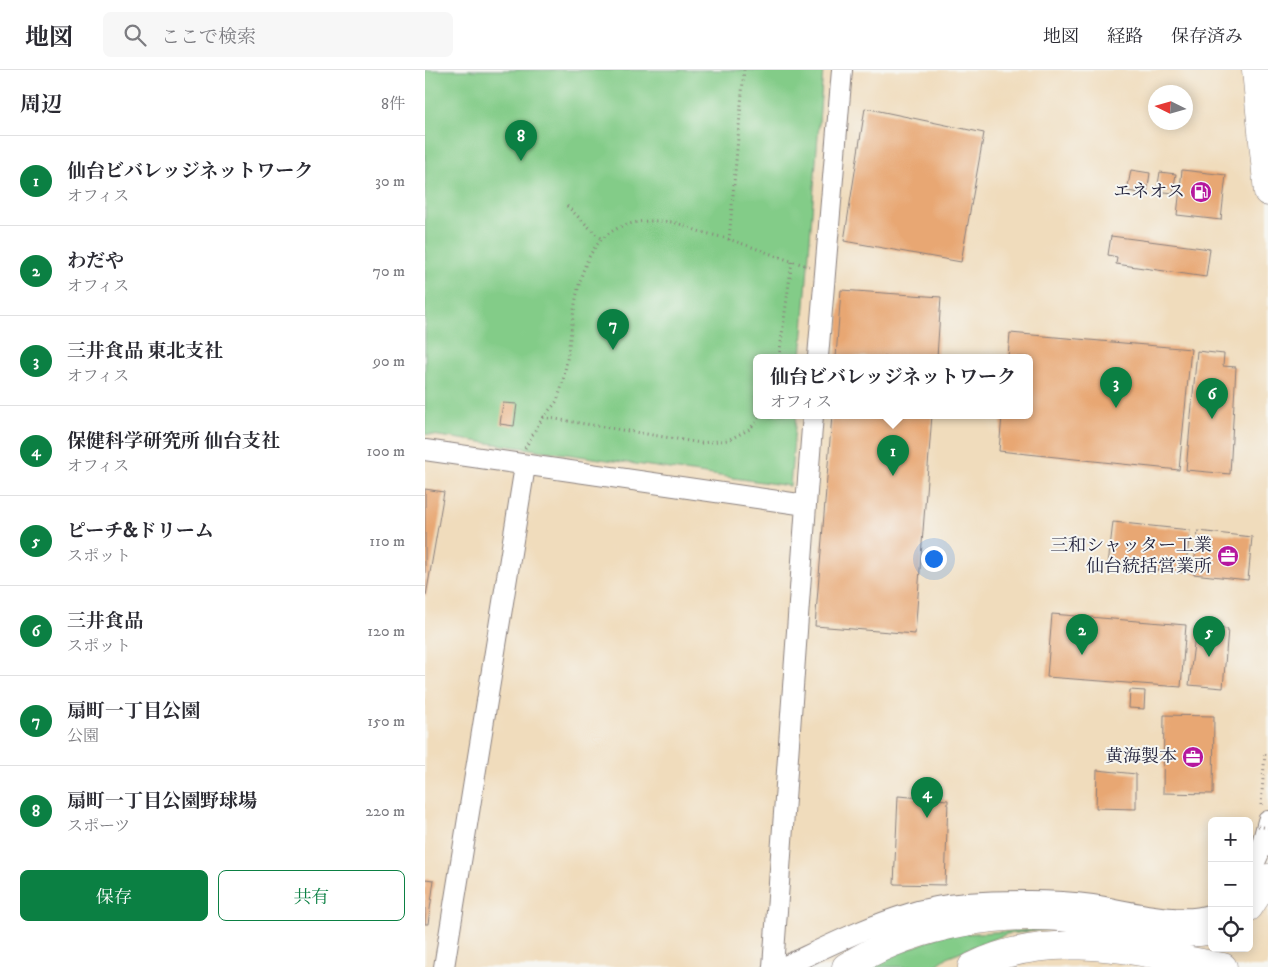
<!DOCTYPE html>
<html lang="ja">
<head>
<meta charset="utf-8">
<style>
  body { margin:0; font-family:"IM FELL DW Pica","Noto Serif JP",serif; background:#f7f7f7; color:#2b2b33 }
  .controls { position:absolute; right:15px; bottom:15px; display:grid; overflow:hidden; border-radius:8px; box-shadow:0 2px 12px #0003 }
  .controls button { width:45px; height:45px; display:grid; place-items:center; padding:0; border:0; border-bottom:1px solid #e1e1e2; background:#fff; color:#2b2b33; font:25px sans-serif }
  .compass { position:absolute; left:723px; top:15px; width:45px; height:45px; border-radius:50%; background:#fff; box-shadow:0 2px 12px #0003; rotate:275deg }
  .you { position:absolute; left:508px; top:488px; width:18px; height:18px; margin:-12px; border:4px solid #fff; border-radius:50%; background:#1a73e8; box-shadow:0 0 0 8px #1a73e833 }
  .badge { display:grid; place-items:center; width:32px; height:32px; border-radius:50%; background:#0b8043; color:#fff; font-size:16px; font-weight:700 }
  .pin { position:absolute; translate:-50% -41px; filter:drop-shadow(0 1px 2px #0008) }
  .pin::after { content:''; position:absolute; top:26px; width:18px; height:15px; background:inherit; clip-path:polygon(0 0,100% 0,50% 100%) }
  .popup { position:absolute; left:328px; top:284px; width:280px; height:65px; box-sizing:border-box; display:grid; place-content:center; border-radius:8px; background:#fff; filter:drop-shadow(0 1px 4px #0005); font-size:16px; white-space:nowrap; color:#7c7c81 }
  .popup b { font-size:19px; color:#2b2b33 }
  .popup::after { content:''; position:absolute; left:50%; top:100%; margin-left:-10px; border:10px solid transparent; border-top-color:#fff }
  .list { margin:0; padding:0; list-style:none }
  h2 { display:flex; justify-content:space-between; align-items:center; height:65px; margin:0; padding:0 20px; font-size:21px }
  h2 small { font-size:16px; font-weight:400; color:#7c7c81 }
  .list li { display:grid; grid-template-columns:32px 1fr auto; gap:15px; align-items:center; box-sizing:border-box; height:90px; padding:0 20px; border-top:1px solid #e1e1e2 }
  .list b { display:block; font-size:19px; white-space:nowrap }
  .list p { margin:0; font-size:16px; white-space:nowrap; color:#7c7c81 }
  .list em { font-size:16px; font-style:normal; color:#7c7c81 }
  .actions { display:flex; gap:10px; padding:15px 20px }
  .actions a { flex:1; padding:11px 0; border:1px solid #0b8043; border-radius:8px; text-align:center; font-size:18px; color:#0b8043 }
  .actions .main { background:#0b8043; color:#fff }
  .icon { flex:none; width:28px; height:28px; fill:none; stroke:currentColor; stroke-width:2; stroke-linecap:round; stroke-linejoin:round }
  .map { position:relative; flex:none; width:843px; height:897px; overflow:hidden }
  header { display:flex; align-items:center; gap:30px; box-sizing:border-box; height:70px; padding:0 25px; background:#fff; border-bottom:1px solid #e1e1e2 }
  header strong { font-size:24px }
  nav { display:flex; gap:28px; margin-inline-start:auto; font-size:18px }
  .search { width:350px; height:45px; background:#f7f7f7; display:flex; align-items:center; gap:12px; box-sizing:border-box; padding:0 18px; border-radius:8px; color:#7c7c81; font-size:19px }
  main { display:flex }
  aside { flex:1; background:#fff }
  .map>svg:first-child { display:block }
</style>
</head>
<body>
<header>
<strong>地図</strong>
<div class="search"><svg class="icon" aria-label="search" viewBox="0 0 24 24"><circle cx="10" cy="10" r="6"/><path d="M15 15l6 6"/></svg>ここで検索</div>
<nav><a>地図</a><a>経路</a><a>保存済み</a></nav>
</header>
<main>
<aside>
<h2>周辺<small>8件</small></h2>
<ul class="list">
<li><span class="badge">1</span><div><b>仙台ビバレッジネットワーク</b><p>オフィス</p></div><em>30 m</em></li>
<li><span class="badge">2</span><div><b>わだや</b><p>オフィス</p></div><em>70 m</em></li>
<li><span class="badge">3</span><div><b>三井食品 東北支社</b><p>オフィス</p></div><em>90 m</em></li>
<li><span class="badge">4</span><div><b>保健科学研究所 仙台支社</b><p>オフィス</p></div><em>100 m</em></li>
<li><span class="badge">5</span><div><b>ピーチ&amp;ドリーム</b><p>スポット</p></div><em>110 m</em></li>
<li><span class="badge">6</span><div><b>三井食品</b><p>スポット</p></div><em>120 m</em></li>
<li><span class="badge">7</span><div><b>扇町一丁目公園</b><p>公園</p></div><em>150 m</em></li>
<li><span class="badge">8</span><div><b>扇町一丁目公園野球場</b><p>スポーツ</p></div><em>220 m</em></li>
</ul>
<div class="actions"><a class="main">保存</a><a>共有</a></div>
</aside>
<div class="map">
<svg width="843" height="897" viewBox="0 0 843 897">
  <rect width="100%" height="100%" fill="#f6f6f2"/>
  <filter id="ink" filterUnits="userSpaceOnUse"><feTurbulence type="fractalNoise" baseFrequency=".02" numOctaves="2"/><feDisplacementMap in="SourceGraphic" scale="10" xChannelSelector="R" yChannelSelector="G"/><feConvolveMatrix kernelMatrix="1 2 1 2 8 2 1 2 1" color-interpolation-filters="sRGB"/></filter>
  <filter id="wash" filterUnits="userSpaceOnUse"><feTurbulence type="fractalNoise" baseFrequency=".0096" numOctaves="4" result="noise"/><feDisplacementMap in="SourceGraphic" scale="20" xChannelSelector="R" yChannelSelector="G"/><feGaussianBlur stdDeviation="1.12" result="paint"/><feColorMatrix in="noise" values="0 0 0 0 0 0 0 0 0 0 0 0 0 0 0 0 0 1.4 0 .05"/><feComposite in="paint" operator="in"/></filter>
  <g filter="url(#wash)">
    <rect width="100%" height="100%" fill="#f0dcbc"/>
    <!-- green -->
    <path fill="#83cc88" stroke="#527762" d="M0 0H398L376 287H332V345H371L365 416 0 364Z
      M640 858 582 864 524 886 509 897H440L518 865Z"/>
    <g id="blocks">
      <!-- building -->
      <path fill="#e8a773" d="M440 38 559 63 536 192 419 171Z
        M706 100 725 103 722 124 702 121Z
        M757 100 801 105 796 150 752 145Z
        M735 102 751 104 748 123 732 121Z
        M686 166 785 179 781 207 691 194 692 187 683 185Z
        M416 220 516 227 512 287H411Z
        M585 263 766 279 754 400 574 381 577 345H604V287H583Z
        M772 281 799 284 798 296 811 297 805 404 761 400Z
        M78 333 92 334 89 356 75 354Z
        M407 345H507L490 564 390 556Z
        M0 419 19 422 1 526H0Z
        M688 452 765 460 760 503 683 495Z
        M773 461 827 467 823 510 768 504Z
        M627 544 761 555 756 617 622 607Z
        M771 557 803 559 798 618 764 615Z
        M705 620 720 621 719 639 704 638Z
        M739 645 789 646 788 724 738 723Z
        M672 700 711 704V739L671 738Z
        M473 726 523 730 520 815 469 814Z
        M0 809 9 810 3 854H0Z"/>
    </g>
  </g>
  <g filter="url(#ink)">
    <use href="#blocks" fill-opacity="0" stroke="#897f7c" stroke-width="1"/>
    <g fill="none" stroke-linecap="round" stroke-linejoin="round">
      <!-- street casing -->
      <g stroke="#897f7c" stroke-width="22">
        <path id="street" d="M393 287 417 0
          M0 380 381 435 388 345
          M824 805 835 781 843 751
          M19 897 100 396
          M348 897 381 435
          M358 897C399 878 440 857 483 844 520 832 564 831 603 831 624 831 646 832 667 835 701 840 756 856 787 844"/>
      </g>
      <!-- highway casing -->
      <g stroke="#897f7c" stroke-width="29">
        <path id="highway" d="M831 0 843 122
          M824 837 843 808
          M421 897C489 853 583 838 663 850 700 855 750 869 787 860
          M547 897C626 857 715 882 798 897"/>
      </g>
      <!-- path -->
      <path stroke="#897f7c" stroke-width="3" stroke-dasharray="1 4" stroke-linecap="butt" d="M142 136 175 168
        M304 170 319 0
        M354 287 367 191
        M118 347 276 373 303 370 325 359 336 345
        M100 378C106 368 111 358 118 348 122 341 131 335 133 328 158 256 131 138 247 152 257 154 267 159 276 162 288 165 301 168 312 172 337 180 359 190 384 196
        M836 735 840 683"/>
      <!-- street -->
      <use href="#street" stroke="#fff" stroke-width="20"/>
      <!-- highway -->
      <use href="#highway" stroke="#fff" stroke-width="28"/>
      <!-- path-bridge -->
      <path stroke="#897f7c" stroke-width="3" stroke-dasharray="1 4" stroke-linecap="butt" d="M833 756 843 758"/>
    </g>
  </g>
  <!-- icons -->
  <defs>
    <g id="fuel-disc" transform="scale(1.125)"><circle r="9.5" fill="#b5179e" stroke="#f6f6f2"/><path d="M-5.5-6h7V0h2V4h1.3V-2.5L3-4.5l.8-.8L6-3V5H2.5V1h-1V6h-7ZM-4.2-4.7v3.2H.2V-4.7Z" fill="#fff"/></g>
    <g id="office-disc" transform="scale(1.125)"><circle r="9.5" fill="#b5179e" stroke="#f6f6f2"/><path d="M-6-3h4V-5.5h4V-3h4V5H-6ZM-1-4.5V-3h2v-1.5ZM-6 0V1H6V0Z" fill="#fff"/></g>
  </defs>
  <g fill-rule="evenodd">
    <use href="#fuel-disc" x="776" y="122"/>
    <use href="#office-disc" x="803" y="486"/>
    <use href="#office-disc" x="768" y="687"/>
  </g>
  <g text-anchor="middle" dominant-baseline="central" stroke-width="4" stroke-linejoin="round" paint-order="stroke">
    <!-- poi labels -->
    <g font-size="18" fill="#22223b" stroke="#f6f6f2" text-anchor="end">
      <text x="760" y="122">エネオス</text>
      <text x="787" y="476">三和シャッター工業<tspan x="787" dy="21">仙台統括営業所</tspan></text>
      <text x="752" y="687">黄海製本</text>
    </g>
  </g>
</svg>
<div class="controls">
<button>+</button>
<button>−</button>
<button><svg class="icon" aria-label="locate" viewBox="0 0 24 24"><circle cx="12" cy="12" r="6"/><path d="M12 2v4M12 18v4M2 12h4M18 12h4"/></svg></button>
</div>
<svg class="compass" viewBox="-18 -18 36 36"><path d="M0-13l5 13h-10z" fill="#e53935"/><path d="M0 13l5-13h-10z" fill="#7c7c81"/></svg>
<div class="you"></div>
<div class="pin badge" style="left:468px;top:406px">1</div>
<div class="popup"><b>仙台ビバレッジネットワーク</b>オフィス</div>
<div class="pin badge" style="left:657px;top:585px">2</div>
<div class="pin badge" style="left:691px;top:338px">3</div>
<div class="pin badge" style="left:502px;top:748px">4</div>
<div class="pin badge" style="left:784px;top:587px">5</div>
<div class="pin badge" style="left:787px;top:349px">6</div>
<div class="pin badge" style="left:188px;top:280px">7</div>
<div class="pin badge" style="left:96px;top:91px">8</div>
</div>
</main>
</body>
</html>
